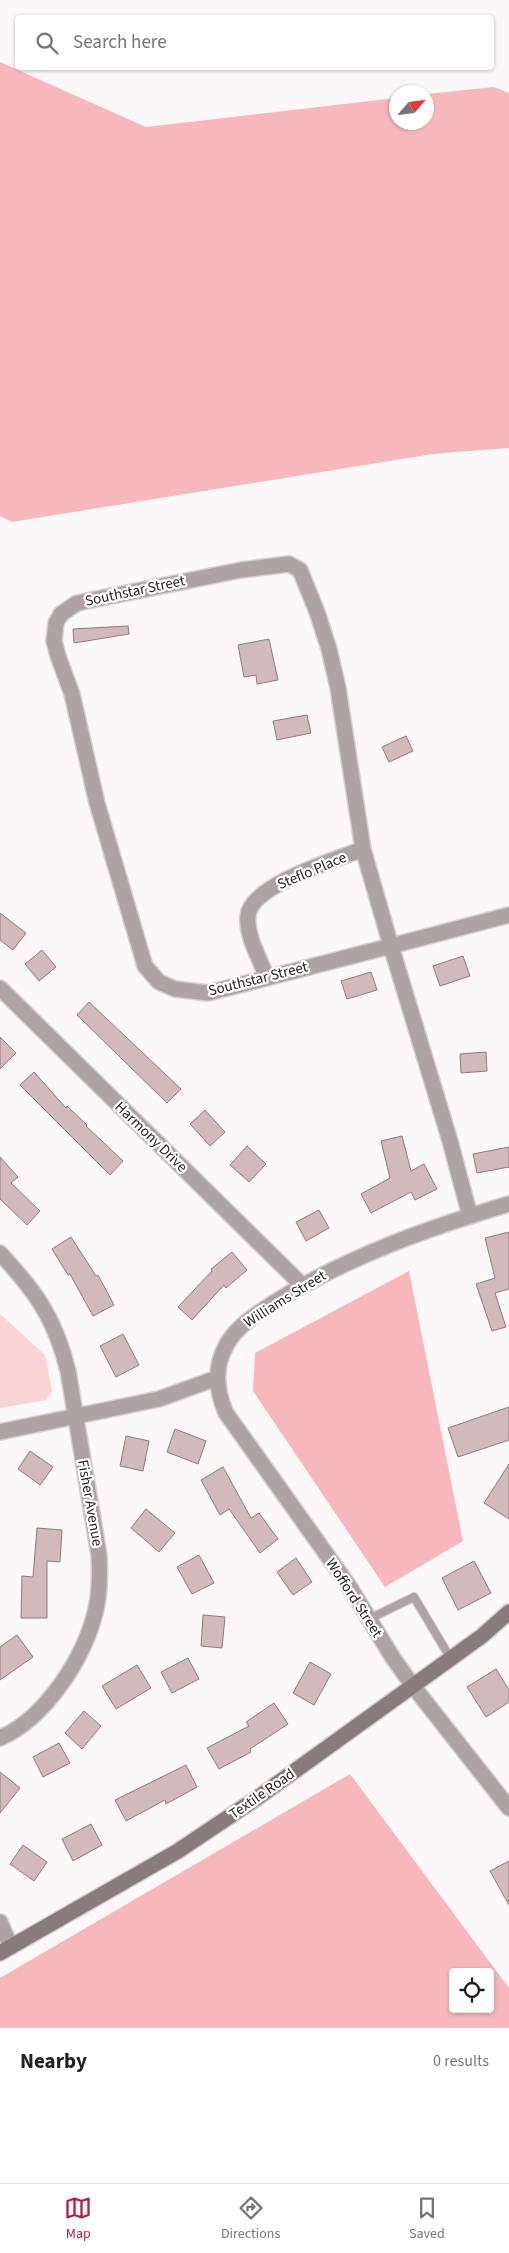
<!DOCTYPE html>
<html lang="en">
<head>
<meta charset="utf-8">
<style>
  body { margin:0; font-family:"Source Sans 3",sans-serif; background:#f2f2f2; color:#202124 }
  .controls { position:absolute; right:15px; bottom:15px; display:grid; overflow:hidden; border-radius:5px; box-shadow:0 1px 4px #0004 }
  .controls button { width:45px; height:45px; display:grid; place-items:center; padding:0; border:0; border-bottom:1px solid #e0e0e0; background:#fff; color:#202124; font:25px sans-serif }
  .compass { position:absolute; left:389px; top:85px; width:45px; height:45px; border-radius:50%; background:#fff; box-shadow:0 1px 4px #0004; rotate:62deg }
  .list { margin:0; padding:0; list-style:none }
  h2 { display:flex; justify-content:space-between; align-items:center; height:65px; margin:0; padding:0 20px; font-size:21px }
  h2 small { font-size:16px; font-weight:400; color:#757577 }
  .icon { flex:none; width:28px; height:28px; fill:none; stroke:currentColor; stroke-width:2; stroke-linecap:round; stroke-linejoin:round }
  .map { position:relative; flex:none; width:509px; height:2028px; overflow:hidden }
  .search { position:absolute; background:#fff; box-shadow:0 1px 4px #0004; left:15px; right:15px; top:15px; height:55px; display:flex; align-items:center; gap:12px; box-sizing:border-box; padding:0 18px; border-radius:5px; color:#757577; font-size:19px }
  .sheet { height:155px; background:#fff }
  nav { display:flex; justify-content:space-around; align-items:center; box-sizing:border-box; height:70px; border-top:1px solid #e0e0e0; background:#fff; font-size:14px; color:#757577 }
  nav a { display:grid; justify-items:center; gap:2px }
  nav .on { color:#b11f45 }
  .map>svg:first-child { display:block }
</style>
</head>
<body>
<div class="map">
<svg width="509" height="2028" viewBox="0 0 509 2028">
  <rect width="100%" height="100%" fill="#fcf7f8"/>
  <!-- green -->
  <path fill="#fad3d7" d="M0 1314 45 1355 52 1391 46 1400 0 1408Z"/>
  <!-- forest -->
  <path fill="#f7b8bd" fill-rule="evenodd" d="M0 62 146 127 396 98V122H426L427 94 494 87 509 93V448L433 454 12 522 0 516Z
    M409 1271 463 1541 385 1587 253 1391 255 1353Z
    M350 1774 509 1988V2028H0V1978ZM453 1972H490V2009H453Z"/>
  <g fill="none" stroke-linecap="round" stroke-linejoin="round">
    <!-- stream -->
    <path stroke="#f7b8be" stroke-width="4.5" d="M0 227 104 224 146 234 184 249 217 255 248 253 276 244 304 243 377 256 403 254 426 245 461 218 490 206 509 202"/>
  </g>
  <!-- building -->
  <path fill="#d2babc" stroke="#8f797b" d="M128 626 129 634 74 643 73 629Z
    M269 639 278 680 257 684 256 675 244 677 238 645Z
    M307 715 311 733 277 740 273 721Z
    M406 736 413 751 389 762 382 747Z
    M0 913 26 933 13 950 0 940Z
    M42 950 56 967 39 981 25 964Z
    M463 956 470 976 440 986 433 966Z
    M371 972 377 990 347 999 341 981Z
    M89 1002 181 1089 167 1103 77 1015Z
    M0 1037 16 1053 0 1069Z
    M486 1052 487 1071 461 1073 460 1054Z
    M34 1072 66 1108 67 1106 87 1125 86 1126 123 1161 110 1175 20 1085Z
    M205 1110 225 1132 210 1146 190 1124Z
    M402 1136 411 1171 424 1164 437 1189 415 1200 411 1192 371 1213 361 1194 390 1178 381 1141Z
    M247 1146 266 1164 249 1182 230 1165Z
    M509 1147V1167L477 1173 473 1154Z
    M0 1157 18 1177 11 1183 40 1211 27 1225 0 1199Z
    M319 1210 329 1228 306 1241 296 1222Z
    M509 1232V1289L495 1293 506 1327 492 1331 476 1284 495 1278 485 1238Z
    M71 1237 96 1276 98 1275 114 1305 93 1316 70 1274 68 1275 52 1249Z
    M232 1252 247 1270 226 1288 224 1285 192 1320 178 1307 212 1271 211 1269Z
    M123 1334 139 1365 116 1377 100 1346Z
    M509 1407V1440L458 1457 448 1428Z
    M175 1429 206 1441 198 1464 167 1452Z
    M126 1436 149 1441 143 1471 120 1466Z
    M30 1451 53 1467 40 1485 18 1469Z
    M509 1464V1519L484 1503Z
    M223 1467 251 1518 259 1513 278 1539 260 1553 229 1509 220 1515 201 1480Z
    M146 1509 175 1533 159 1552 131 1528Z
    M37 1528 62 1530 60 1562 47 1561V1618H21L22 1576 33 1577Z
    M199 1555 214 1583 192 1594 177 1567Z
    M296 1558 312 1582 293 1595 277 1572Z
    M474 1561 491 1593 458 1610 442 1578Z
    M203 1615 225 1617 222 1648 201 1646Z
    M17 1635 33 1657 0 1680V1647Z
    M188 1658 199 1679 172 1693 161 1672Z
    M310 1662 331 1674 314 1705 293 1693Z
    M137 1665 151 1688 116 1709 102 1686Z
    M496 1669 509 1690V1702L486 1717 467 1687Z
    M274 1703 288 1724 250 1749 251 1752 219 1769 207 1748 249 1726 246 1722Z
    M84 1711 101 1726 82 1749 65 1733Z
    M59 1743 70 1763 43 1777 33 1757Z
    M186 1765 197 1787 166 1804 165 1800 126 1821 115 1800Z
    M0 1772 20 1788 0 1813Z
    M91 1824 102 1845 73 1861 62 1839Z
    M23 1845 47 1862 34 1881 10 1864Z
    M509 1861V1905L490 1871Z"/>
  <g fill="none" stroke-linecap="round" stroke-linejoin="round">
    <!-- lane casing -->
    <g stroke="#d6d0d1" stroke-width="10">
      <path id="lane" d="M369 1619 414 1597 451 1659"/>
    </g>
    <!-- street casing -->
    <g stroke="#d6d0d1" stroke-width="18">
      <path id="street" d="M267 978C260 959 246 936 248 916 250 885 338 859 363 849
        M0 988 302 1285
        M509 1204C428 1228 347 1257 275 1302 257 1314 238 1325 227 1344 214 1366 216 1391 226 1413L349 1586 393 1658 413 1686 509 1808
        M470 1216 450 1141 391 946 208 993 175 989 159 982 145 966 97 803 72 694 58 656 54 641 56 623 61 614 77 603 241 570 289 564 300 570 317 612 329 649 338 688 363 849 391 946 509 915
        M0 1253C36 1292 55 1318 68 1371L99 1555C100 1573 100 1591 96 1609 85 1657 46 1718 0 1738
        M0 1432 159 1399 217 1378
        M0 1922 11 1947"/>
    </g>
    <!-- secondary casing -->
    <g stroke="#d6d0d1" stroke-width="18">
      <path id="secondary" d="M0 1953 178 1851 260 1796 482 1636 509 1612"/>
    </g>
    <!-- lane -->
    <use href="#lane" stroke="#aea3a4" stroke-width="8"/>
    <!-- street -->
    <use href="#street" stroke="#aea3a4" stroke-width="15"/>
    <!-- secondary -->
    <use href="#secondary" stroke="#897a7b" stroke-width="15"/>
  </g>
  <g text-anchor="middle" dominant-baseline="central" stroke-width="4.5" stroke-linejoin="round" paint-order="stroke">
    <!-- street labels -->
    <g font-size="15" fill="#2a2121" stroke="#fff">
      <text transform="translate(135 591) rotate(-12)">Southstar Street</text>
      <text transform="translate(312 871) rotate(-23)">Steflo Place</text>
      <text transform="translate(258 979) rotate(-14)">Southstar Street</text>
      <text transform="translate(151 1137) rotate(44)">Harmony Drive</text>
      <text transform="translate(285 1299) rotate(-32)">Williams Street</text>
      <text transform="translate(90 1503) rotate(80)">Fisher Avenue</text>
      <text transform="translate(354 1598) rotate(57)">Wofford Street</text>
      <text transform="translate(262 1794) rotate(-35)">Textile Road</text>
    </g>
  </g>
</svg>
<div class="controls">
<button><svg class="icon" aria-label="locate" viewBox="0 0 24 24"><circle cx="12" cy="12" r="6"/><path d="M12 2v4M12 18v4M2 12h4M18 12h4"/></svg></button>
</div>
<svg class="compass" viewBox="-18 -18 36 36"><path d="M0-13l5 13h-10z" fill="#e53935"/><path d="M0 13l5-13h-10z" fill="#757577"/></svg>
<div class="search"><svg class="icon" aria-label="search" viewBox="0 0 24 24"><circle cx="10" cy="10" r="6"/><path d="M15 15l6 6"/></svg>Search here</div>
</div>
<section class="sheet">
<h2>Nearby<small>0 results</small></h2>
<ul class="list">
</ul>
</section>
<nav>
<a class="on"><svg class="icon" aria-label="map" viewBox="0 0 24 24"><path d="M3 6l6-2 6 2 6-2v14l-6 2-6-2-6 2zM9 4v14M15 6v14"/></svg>Map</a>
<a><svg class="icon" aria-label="directions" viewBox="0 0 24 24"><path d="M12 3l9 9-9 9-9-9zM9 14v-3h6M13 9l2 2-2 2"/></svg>Directions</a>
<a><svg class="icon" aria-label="saved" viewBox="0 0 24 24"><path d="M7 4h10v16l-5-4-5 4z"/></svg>Saved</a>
</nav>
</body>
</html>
